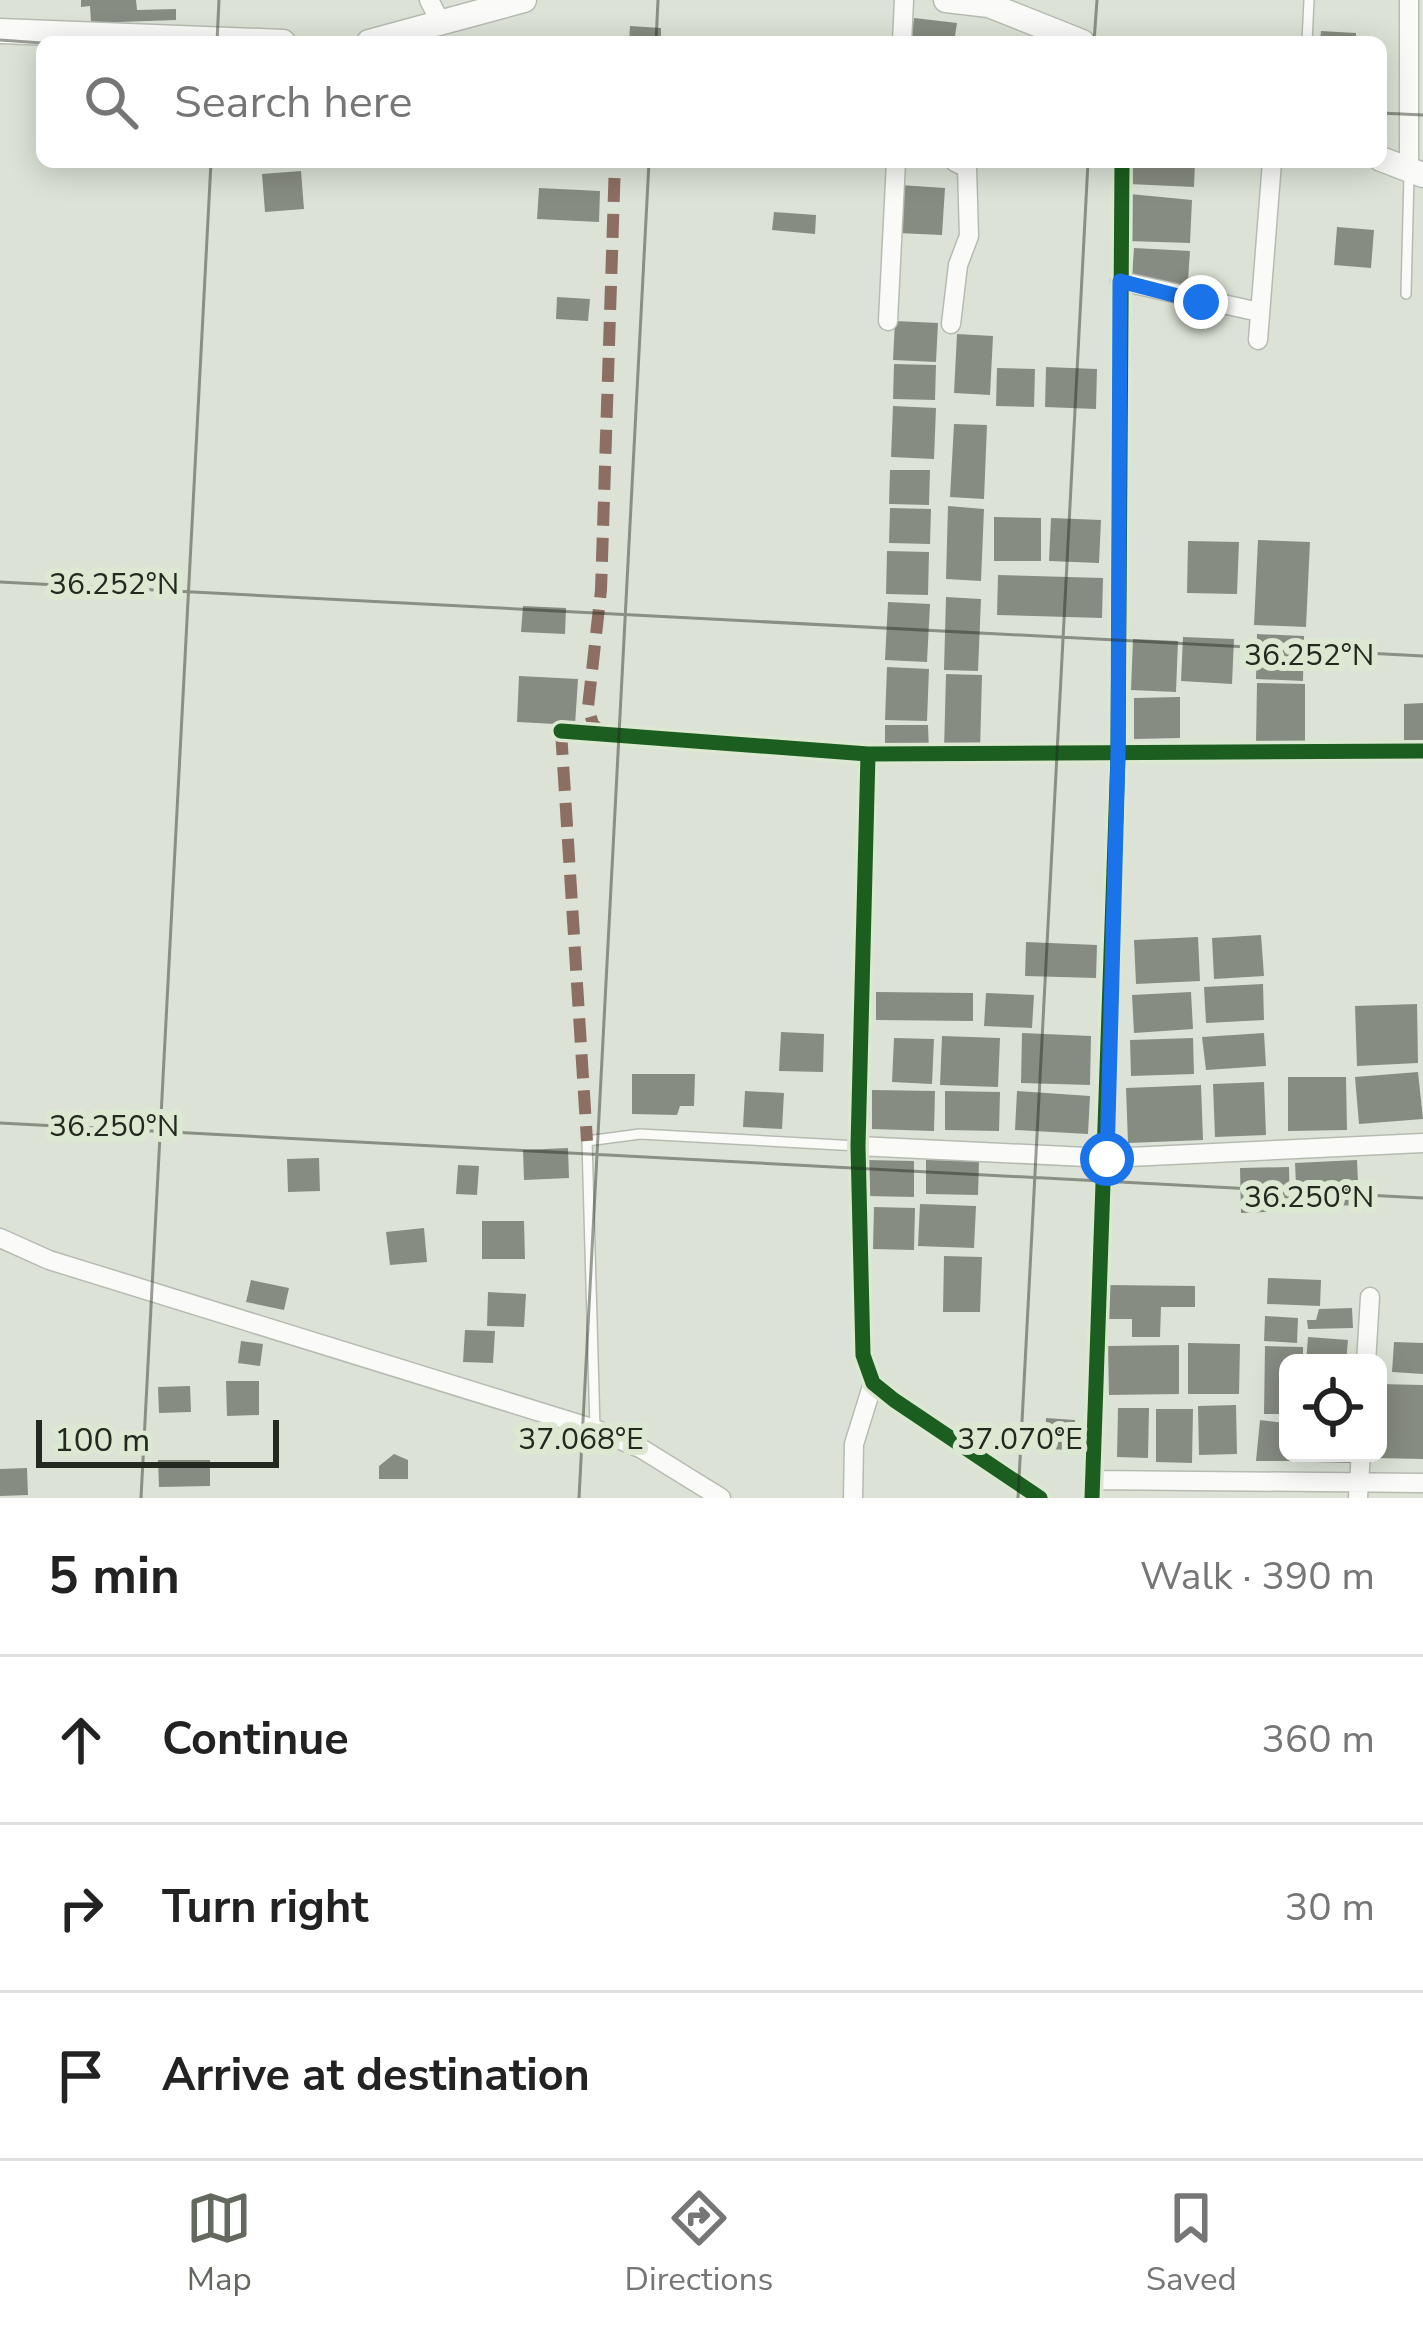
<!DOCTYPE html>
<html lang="en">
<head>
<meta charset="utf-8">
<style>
  body { margin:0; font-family:"Nunito Sans",sans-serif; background:#f6f6f6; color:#222 }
  .controls { position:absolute; right:36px; bottom:36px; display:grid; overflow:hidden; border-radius:18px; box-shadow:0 6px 30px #0003 }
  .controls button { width:108px; height:108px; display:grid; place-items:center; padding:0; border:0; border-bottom:3px solid #e0e0e0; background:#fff; color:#222; font:60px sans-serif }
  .scale { position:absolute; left:36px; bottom:30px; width:243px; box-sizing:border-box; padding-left:12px; border:6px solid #232820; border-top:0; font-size:33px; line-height:42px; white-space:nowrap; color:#232820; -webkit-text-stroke:9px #dce8d1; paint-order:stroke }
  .stop { position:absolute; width:36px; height:36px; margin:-27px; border:9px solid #1a73e8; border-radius:50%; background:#fff }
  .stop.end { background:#1a73e8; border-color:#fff; box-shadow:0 3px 12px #0008 }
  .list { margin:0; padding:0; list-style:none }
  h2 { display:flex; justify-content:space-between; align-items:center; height:156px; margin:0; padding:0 48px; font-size:51px }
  h2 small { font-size:39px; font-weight:400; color:#767676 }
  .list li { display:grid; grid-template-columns:78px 1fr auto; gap:36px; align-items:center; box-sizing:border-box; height:168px; padding:0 48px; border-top:3px solid #e0e0e0 }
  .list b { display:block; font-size:45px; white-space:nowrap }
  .list em { font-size:39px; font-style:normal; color:#767676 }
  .icon { flex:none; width:66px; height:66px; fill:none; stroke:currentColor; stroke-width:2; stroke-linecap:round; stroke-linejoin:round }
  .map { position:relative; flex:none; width:1423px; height:1498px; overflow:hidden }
  .search { position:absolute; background:#fff; box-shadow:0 6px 30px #0003; left:36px; right:36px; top:36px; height:132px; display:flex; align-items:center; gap:30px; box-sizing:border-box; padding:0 42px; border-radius:18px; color:#767676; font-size:45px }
  .sheet { height:660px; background:#fff }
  nav { display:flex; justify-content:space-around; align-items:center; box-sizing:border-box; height:168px; border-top:3px solid #e0e0e0; background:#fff; font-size:33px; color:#767676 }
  nav a { display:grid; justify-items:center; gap:6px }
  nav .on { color:#646960 }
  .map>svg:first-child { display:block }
</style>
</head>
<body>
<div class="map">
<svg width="1423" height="1498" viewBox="0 0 1423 1498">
  <rect width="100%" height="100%" fill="#dce3d6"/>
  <!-- building -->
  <path fill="#878c82" d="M81 0H136L137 10 176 9V20L91 23 90 6 81 7Z
    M914 18 957 23 954 42H911Z
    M630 26 661 28V42H629Z
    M1321 31 1356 33V42H1320Z
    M1127 162H1195L1194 187 1129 184Z
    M301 171 304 209 265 212 262 174Z
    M900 185 945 188 942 235 897 233Z
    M539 188 600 191 599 222 537 219Z
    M1130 194 1192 200 1190 243 1128 241Z
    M774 212 816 215 815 234 772 230Z
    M1337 227 1374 230 1371 268 1334 265Z
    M1134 248 1190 251 1187 296 1131 292Z
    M557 297 590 299 588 321 556 319Z
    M895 321 938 323 936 362 893 360Z
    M957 334 993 336 990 395 954 393Z
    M894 364 936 365 935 400 893 399Z
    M1046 367 1097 369 1096 409 1045 407Z
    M997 368 1035 369 1034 407 996 406Z
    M893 406 936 408 934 459 891 457Z
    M954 424 987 425 984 499 950 497Z
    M890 470H930L929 505 889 504Z
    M948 506 984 509 981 581 946 579Z
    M890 508 931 509 930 544 889 543Z
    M994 517 1041 518V561H994Z
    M1051 518 1101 520 1099 563 1049 561Z
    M1258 540 1310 542 1306 627 1254 625Z
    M1188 541 1239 542 1237 594 1187 593Z
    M887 551 929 552 928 595 886 594Z
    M998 575 1103 578 1102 618 997 615Z
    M946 597 981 599 978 671 944 670Z
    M888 602 930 604 927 662 885 660Z
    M523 606 566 608 565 634 521 632Z
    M1257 634 1304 636 1303 681 1256 679Z
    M1183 637 1234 639 1232 684 1181 681Z
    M1133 639 1178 641 1176 692 1131 690Z
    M887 667 929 669 927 721 885 720Z
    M946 674 982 675 980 751 944 750Z
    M519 676 578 679 575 725 517 722Z
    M1257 683 1305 684V744H1256Z
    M1180 697V738L1134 739V698Z
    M1423 703V742H1404V704Z
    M885 725H928L929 752H885Z
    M1261 935 1264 976 1214 979 1212 938Z
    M1198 937 1200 981 1136 984 1134 940Z
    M1026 942 1097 945 1096 978 1025 976Z
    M1263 984 1264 1020 1206 1023 1204 987Z
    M876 992 973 993V1021L876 1020Z
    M1191 992 1193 1029 1134 1033 1132 995Z
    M986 993 1034 995 1032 1028 984 1026Z
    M1417 1004 1418 1063 1357 1066 1355 1006Z
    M781 1032 824 1034 823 1072 779 1071Z
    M1022 1033 1091 1036 1090 1085 1021 1083Z
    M1264 1033 1266 1066 1206 1070 1202 1037Z
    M942 1036 1000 1038 998 1087 940 1085Z
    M894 1038 934 1039 932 1084 892 1082Z
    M1193 1038 1194 1074 1131 1076 1130 1040Z
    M1418 1072 1423 1119 1359 1124 1355 1077Z
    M632 1074H695L694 1106H680L677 1115 632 1114Z
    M1288 1077H1346L1347 1130 1288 1131Z
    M1264 1082 1266 1135 1215 1137 1213 1084Z
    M1201 1085 1203 1140 1128 1143 1126 1088Z
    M872 1090 935 1091 934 1131 872 1129Z
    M745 1091 784 1093 782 1129 743 1127Z
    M945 1091 1000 1092 999 1131 945 1130Z
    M1017 1091 1090 1096 1088 1134 1015 1130Z
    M568 1148 569 1178 524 1180 523 1150Z
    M319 1158 320 1191 288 1192 287 1159Z
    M867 1160 914 1161V1197L866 1196Z
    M926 1160 979 1161 978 1195 926 1194Z
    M1357 1160 1359 1205 1297 1207 1295 1163Z
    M458 1165 479 1166 477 1195 456 1194Z
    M1289 1167 1290 1211 1241 1213 1240 1168Z
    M920 1204 976 1206 974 1248 918 1246Z
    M874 1207 915 1208 914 1250 873 1249Z
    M482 1221H524L525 1259H482Z
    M424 1228 427 1262 390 1265 386 1232Z
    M944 1256 982 1257 980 1312H943Z
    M1268 1278 1321 1280 1320 1306 1267 1304Z
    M251 1280 289 1288 284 1310 246 1302Z
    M1106 1285 1195 1286V1307H1161L1160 1337H1132V1319H1106Z
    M488 1292 526 1294 524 1327 487 1326Z
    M1352 1308 1353 1328 1308 1329 1307 1320H1316L1319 1309Z
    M1265 1316 1298 1318 1297 1343 1264 1341Z
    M465 1330 495 1331 493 1363 463 1362Z
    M1308 1337 1348 1340 1346 1363H1306Z
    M241 1341 263 1344 260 1366 238 1363Z
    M1394 1342 1423 1343V1374L1392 1372Z
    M1188 1343 1240 1344 1239 1394H1188Z
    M1179 1345V1394L1109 1395 1108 1346Z
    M1265 1346 1303 1347V1363H1288V1414H1264Z
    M226 1381H259V1415L227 1416Z
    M1378 1384 1423 1385V1459L1374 1458Z
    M190 1386 191 1412 159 1413 158 1387Z
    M1236 1405 1237 1454 1199 1455 1198 1406Z
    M1118 1408H1149L1148 1458 1117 1457Z
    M1156 1409H1193L1192 1463 1156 1462Z
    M1046 1418 1075 1420 1074 1450 1045 1449Z
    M1260 1420 1284 1423 1288 1453H1303L1302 1461H1256Z
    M1313 1453H1356L1355 1463 1313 1462Z
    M394 1454 408 1460V1479H379V1466Z
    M158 1460H210V1486L159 1487Z
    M27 1468 28 1495 0 1496V1469Z"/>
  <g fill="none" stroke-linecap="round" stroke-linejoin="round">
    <!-- service casing -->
    <g stroke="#b6bbb2" stroke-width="12">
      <path id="service" d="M1307 42 1309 0
        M1406 294 1409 175
        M595 1428 587 1141 640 1134 858 1146"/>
    </g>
    <!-- minor casing -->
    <g stroke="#b6bbb2" stroke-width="21">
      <path id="minor" d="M429 0 441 23
        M1409 0V169
        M902 42 904 0
        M1120 281 1259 312
        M888 321 896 162
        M951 324 958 265 969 236 967 168 955 162
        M1258 340 1272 162
        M561 731 868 754 1423 751
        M868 754 858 1146 863 1355 873 1383 894 1400 1040 1498
        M858 1146 1107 1158 1423 1143
        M0 1238 49 1260 595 1429 642 1449 721 1498
        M1366 1363 1370 1297
        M1092 1480 1423 1483
        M853 1498 854 1444 873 1383
        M1092 1498 1118 755 1122 162
        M1358 1498 1361 1453"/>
    </g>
    <!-- tertiary casing -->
    <g stroke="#b6bbb2" stroke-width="27">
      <path id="tertiary" d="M946 0 989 5 1082 42
        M0 31 283 42
        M369 42 524 0
        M1381 159 1423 175"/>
    </g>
    <!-- service -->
    <use href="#service" stroke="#fafbf9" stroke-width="9"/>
    <!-- minor -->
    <use href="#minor" stroke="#fafbf9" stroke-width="18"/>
    <!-- tertiary -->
    <use href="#tertiary" stroke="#fafbf9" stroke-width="24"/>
    <!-- quiet -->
    <path stroke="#8d6e63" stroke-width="12" stroke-dasharray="24 12" stroke-linecap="butt" d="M561 731 587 1141
      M605 735 593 724 588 707 601 590 615 162"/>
    <!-- cycleway casing -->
    <g stroke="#dce8d1" stroke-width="22">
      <path id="cycleway" d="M561 731 868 754 1423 751
        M868 754 858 1146 863 1355 873 1383 894 1400 1040 1498
        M1092 1498 1118 755 1122 162"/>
    </g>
    <!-- cycleway -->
    <use href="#cycleway" stroke="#1b5e20" stroke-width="15"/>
  </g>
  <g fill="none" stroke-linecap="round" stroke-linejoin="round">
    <!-- route -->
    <path stroke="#1a73e8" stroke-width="15" d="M1107 1159 1118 755 1120 281 1201 302"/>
  </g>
  <!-- ticks -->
  <path fill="none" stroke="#232820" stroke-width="3" stroke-opacity="0.45" d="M0 40 42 43M217 42 219 0M656 42 658 0M1094 42 1097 0M1381 113 1423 115M0 582 1423 656M0 1123 1423 1198M141 1498 211 162M579 1498 649 162M1018 1498 1088 162"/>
  <g font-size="30" text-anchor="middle" fill="#232820" stroke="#dce8d1" stroke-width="12" stroke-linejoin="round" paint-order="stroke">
    <text x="114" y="594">36.252°N</text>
    <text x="1309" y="665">36.252°N</text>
    <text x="114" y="1136">36.250°N</text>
    <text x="1309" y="1207">36.250°N</text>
    <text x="581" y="1449">37.068°E</text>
    <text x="1020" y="1449">37.070°E</text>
  </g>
</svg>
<div class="controls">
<button><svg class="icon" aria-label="locate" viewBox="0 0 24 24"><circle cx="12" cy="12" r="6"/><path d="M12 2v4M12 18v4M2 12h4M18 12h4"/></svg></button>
</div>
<div class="scale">100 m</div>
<div class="stop" style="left:1107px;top:1159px"></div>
<div class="stop end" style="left:1201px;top:302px"></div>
<div class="search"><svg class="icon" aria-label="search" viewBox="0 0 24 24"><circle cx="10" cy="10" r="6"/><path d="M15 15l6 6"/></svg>Search here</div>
</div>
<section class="sheet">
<h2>5 min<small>Walk · 390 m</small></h2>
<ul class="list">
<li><svg class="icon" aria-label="ahead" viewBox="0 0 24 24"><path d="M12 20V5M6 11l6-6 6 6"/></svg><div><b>Continue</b></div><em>360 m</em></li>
<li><svg class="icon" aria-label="right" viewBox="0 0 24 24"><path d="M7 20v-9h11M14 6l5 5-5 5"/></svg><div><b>Turn right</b></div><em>30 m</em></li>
<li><svg class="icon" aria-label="arrive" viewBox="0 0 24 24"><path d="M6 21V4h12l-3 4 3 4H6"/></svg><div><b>Arrive at destination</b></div></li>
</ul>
</section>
<nav>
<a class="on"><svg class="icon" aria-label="map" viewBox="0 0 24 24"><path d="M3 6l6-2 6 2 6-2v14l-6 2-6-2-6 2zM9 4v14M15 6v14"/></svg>Map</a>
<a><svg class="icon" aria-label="directions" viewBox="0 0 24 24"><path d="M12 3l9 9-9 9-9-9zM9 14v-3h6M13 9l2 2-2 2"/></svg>Directions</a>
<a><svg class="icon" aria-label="saved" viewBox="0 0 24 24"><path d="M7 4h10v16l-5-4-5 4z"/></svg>Saved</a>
</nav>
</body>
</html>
